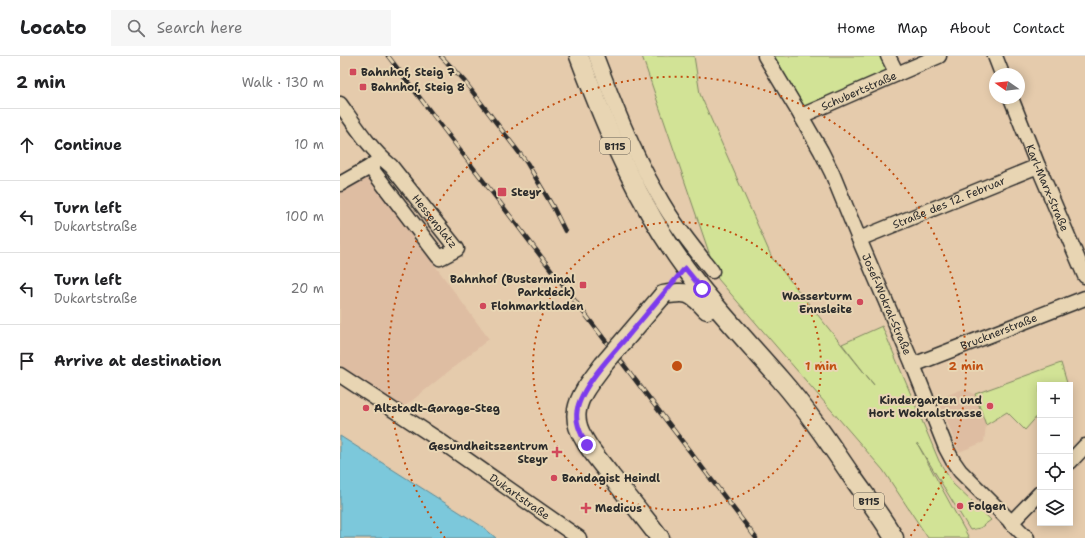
<!DOCTYPE html>
<html lang="en">
<head>
<meta charset="utf-8">
<style>
  body { margin:0; font-family:"Shantell Sans",sans-serif; background:#f6f6f6; color:#202124 }
  .controls { position:absolute; right:12px; bottom:12px; display:grid; overflow:hidden; border-radius:0px; box-shadow:0 2px 10px #0003 }
  .controls button { width:36px; height:36px; display:grid; place-items:center; padding:0; border:0; border-bottom:1px solid #e0e0e0; background:#fff; color:#202124; font:20px sans-serif }
  .compass { position:absolute; left:649px; top:12px; width:36px; height:36px; border-radius:50%; background:#fff; box-shadow:0 2px 10px #0003; rotate:284deg }
  .stop { position:absolute; width:12px; height:12px; margin:-9px; border:3px solid #7c3aed; border-radius:50%; background:#fff }
  .stop.end { background:#7c3aed; border-color:#fff; box-shadow:0 1px 4px #0008 }
  .list { margin:0; padding:0; list-style:none }
  h2 { display:flex; justify-content:space-between; align-items:center; height:52px; margin:0; padding:0 16px; font-size:17px }
  h2 small { font-size:13px; font-weight:400; color:#757577 }
  .list li { display:grid; grid-template-columns:26px 1fr auto; gap:12px; align-items:center; box-sizing:border-box; height:72px; padding:0 16px; border-top:1px solid #e0e0e0 }
  .list b { display:block; font-size:15px; white-space:nowrap }
  .list p { margin:0; font-size:13px; white-space:nowrap; color:#757577 }
  .list em { font-size:13px; font-style:normal; color:#757577 }
  .icon { flex:none; width:22px; height:22px; fill:none; stroke:currentColor; stroke-width:2; stroke-linecap:round; stroke-linejoin:round }
  .map { position:relative; flex:none; width:745px; height:482px; overflow:hidden }
  header { display:flex; align-items:center; gap:24px; box-sizing:border-box; height:56px; padding:0 20px; background:#fff; border-bottom:1px solid #e0e0e0 }
  header strong { font-size:19px }
  nav { display:flex; gap:22px; margin-inline-start:auto; font-size:14px }
  .search { width:280px; height:36px; background:#f6f6f6; display:flex; align-items:center; gap:10px; box-sizing:border-box; padding:0 14px; border-radius:0px; color:#757577; font-size:15px }
  main { display:flex }
  aside { flex:1; background:#fff }
  .map>svg:first-child { display:block }
</style>
</head>
<body>
<header>
<strong>Locato</strong>
<div class="search"><svg class="icon" aria-label="search" viewBox="0 0 24 24"><circle cx="10" cy="10" r="6"/><path d="M15 15l6 6"/></svg>Search here</div>
<nav><a>Home</a><a>Map</a><a>About</a><a>Contact</a></nav>
</header>
<main>
<aside>
<h2>2 min<small>Walk · 130 m</small></h2>
<ul class="list">
<li><svg class="icon" aria-label="ahead" viewBox="0 0 24 24"><path d="M12 20V5M6 11l6-6 6 6"/></svg><div><b>Continue</b></div><em>10 m</em></li>
<li><svg class="icon" aria-label="left" viewBox="0 0 24 24"><path d="M17 20v-9H6M10 6l-5 5 5 5"/></svg><div><b>Turn left</b><p>Dukartstraße</p></div><em>100 m</em></li>
<li><svg class="icon" aria-label="left" viewBox="0 0 24 24"><path d="M17 20v-9H6M10 6l-5 5 5 5"/></svg><div><b>Turn left</b><p>Dukartstraße</p></div><em>20 m</em></li>
<li><svg class="icon" aria-label="arrive" viewBox="0 0 24 24"><path d="M6 21V4h12l-3 4 3 4H6"/></svg><div><b>Arrive at destination</b></div></li>
</ul>
</aside>
<div class="map">
<svg width="745" height="482" viewBox="0 0 745 482">
  <rect width="100%" height="100%" fill="#e5cbac"/>
  <filter id="ink" filterUnits="userSpaceOnUse"><feTurbulence type="fractalNoise" baseFrequency=".025" numOctaves="2"/><feDisplacementMap in="SourceGraphic" scale="8" xChannelSelector="R" yChannelSelector="G"/><feConvolveMatrix kernelMatrix="1 2 1 2 8 2 1 2 1" color-interpolation-filters="sRGB"/></filter>
  <g filter="url(#ink)">
    <!-- built -->
    <path fill="#debda2" d="M27 117 149 283 64 351 0 309V133Z
      M721 307 727 327 725 329H700V357L685 374 667 356 646 369 644 386 619 396 598 343 623 333 635 338Z"/>
    <!-- green -->
    <path fill="#d2e396" stroke="#7e8760" d="M302 0H354L360 38 432 202 534 329 502 288 542 270 599 405 613 428 651 464 640 472 630 474 577 387 629 482H588L543 414 378 223Z
      M434 0H541L549 15 465 52Z
      M721 307 727 327 725 329H700V357L685 374 667 356 646 369 635 338Z"/>
    <!-- water -->
    <path fill="#7cc8db" stroke="#5c8995" d="M0 380 143 471 156 482H0Z"/>
    <g fill="none" stroke-linecap="round" stroke-linejoin="round">
      <!-- minor casing -->
      <g stroke="#2b2b2b" stroke-width="17">
        <g id="minor">
          <path d="M256 0C274 47 292 94 317 137 332 165 352 190 372 215"/>
          <path id="s1" d="M425 0 461 60 481 95 492 117 519 183 573 309 606 392 613 405 620 415 687 482"/>
          <path d="M548 0 557 18"/>
          <path d="M655 0 662 18"/>
          <path id="s2" d="M671 42 698 110 745 220"/>
          <path id="s3" d="M0 48C15 69 30 93 51 110L117 193 102 201 100 202 98 200 30 111"/>
          <path id="s4" d="M461 60 557 18 599 0"/>
          <path d="M0 128 30 111 37 105"/>
          <path id="s5" d="M519 183 698 110"/>
          <path id="s6" d="M573 309 745 242"/>
          <path id="s7" d="M0 319 96 382 239 482"/>
          <path d="M730 406 745 390"/>
          <path d="M671 467 700 437"/>
        </g>
      </g>
      <!-- major casing -->
      <g stroke="#2b2b2b" stroke-width="21">
        <path id="major" d="M239 0C267 74 298 148 346 213 374 251 408 286 440 323 467 354 490 388 513 422 527 442 542 461 554 482
          M323 239C347 235 350 235 367 254
          M263 309C253 323 240 337 237 354 235 364 239 375 244 383 251 396 262 408 271 420 288 441 304 461 320 482"/>
      </g>
      <!-- minor -->
      <use href="#minor" stroke="#e8d5b3" stroke-width="14"/>
      <!-- major -->
      <use href="#major" stroke="#e8d5b3" stroke-width="18"/>
      <!-- rail casing -->
      <g stroke="#2b2b2b" stroke-width="4.5">
        <path id="rail" d="M48 0 416 482
          M101 0 125 26 187 107 213 151 225 175"/>
      </g>
      <!-- rail -->
      <use href="#rail" stroke="#e8d5b3" stroke-width="3" stroke-dasharray="9" stroke-linecap="butt"/>
      <!-- major-bridge casing -->
      <g stroke="#2b2b2b" stroke-width="21" stroke-linecap="butt">
        <path id="major-bridge" d="M263 309 323 239"/>
      </g>
      <!-- major-bridge -->
      <use href="#major-bridge" stroke="#e8d5b3" stroke-width="18"/>
    </g>
  </g>
  <g fill="none" stroke-linecap="round" stroke-linejoin="round" filter="url(#ink)">
    <!-- route -->
    <path stroke="#7c3aed" stroke-width="5" d="M247 389C241 379 235 367 237 355 240 332 273 297 288 280 307 257 326 235 345 212L362 233"/>
  </g>
  <!-- distance rings -->
  <g fill="none" stroke="#c25012" stroke-width="2" stroke-dasharray="2 4">
    <circle cx="337" cy="310" r="144"/>
    <path d="M105 482A289 289 0 1 1 569 482"/>
  </g>
  <!-- markers -->
  <g fill="#d1495b" stroke="#e8d5b3" stroke-width="1.5">
    <rect x="9" y="12" width="8" height="8" rx="2"/>
    <rect x="19" y="27" width="8" height="8" rx="2"/>
    <rect x="157" y="131" width="10" height="10" rx="2"/>
    <rect x="239" y="225" width="8" height="8" rx="2"/>
    <circle cx="520" cy="246" r="4"/>
    <circle cx="143" cy="250" r="4"/>
    <circle cx="650" cy="350" r="4"/>
    <circle cx="26" cy="352" r="4"/>
    <path d="M215 390h4v4h4v4h-4v4h-4v-4h-4v-4h4z"/>
    <circle cx="214" cy="422" r="4"/>
    <circle cx="620" cy="450" r="4"/>
    <path d="M244 446h4v4h4v4h-4v4h-4v-4h-4v-4h4z"/>
  </g>
  <g text-anchor="middle" dominant-baseline="central" stroke-width="4" stroke-linejoin="round" paint-order="stroke">
    <!-- shield labels -->
    <g fill="#e8d5b3" stroke="#645e54" stroke-width="1">
      <rect x="260" y="82" width="30" height="16" rx="3"/>
      <rect x="514" y="437" width="30" height="16" rx="3"/>
    </g>
    <g font-size="10" font-weight="bold" fill="#2b2b2b">
      <text x="275" y="90">B115</text>
      <text x="529" y="445">B115</text>
    </g>
    <!-- poi labels -->
    <g font-size="11" font-weight="bold" fill="#2b2b2b" stroke="#e8d5b3" text-anchor="start">
      <text x="21" y="16">Bahnhof, Steig 7</text>
      <text x="31" y="31">Bahnhof, Steig 8</text>
      <text x="171" y="136">Steyr</text>
      <text x="235" y="223" text-anchor="end">Bahnhof (Busterminal<tspan x="235" dy="13">Parkdeck)</tspan></text>
      <text x="512" y="240" text-anchor="end">Wasserturm<tspan x="512" dy="13">Ennsleite</tspan></text>
      <text x="151" y="250">Flohmarktladen</text>
      <text x="642" y="344" text-anchor="end">Kindergarten und<tspan x="642" dy="13">Hort Wokralstrasse</tspan></text>
      <text x="34" y="352">Altstadt-Garage-Steg</text>
      <text x="208" y="390" text-anchor="end">Gesundheitszentrum<tspan x="208" dy="13">Steyr</tspan></text>
      <text x="222" y="422">Bandagist Heindl</text>
      <text x="628" y="450">Folgen</text>
      <text x="255" y="452">Medicus</text>
    </g>
    <!-- street labels -->
    <g font-size="11" fill="#2b2b2b" stroke="#e8d5b3">
      <text stroke="none"><textPath href="#s4" startOffset="63">Schubertstraße</textPath></text>
      <text stroke="none"><textPath href="#s2" startOffset="97">Karl-Marx-Straße</textPath></text>
      <text stroke="none"><textPath href="#s5" startOffset="97">Straße des 12. Februar</textPath></text>
      <text stroke="none"><textPath href="#s3" startOffset="151">Hessenplatz</textPath></text>
      <text stroke="none"><textPath href="#s1" startOffset="277">Josef-Wokral-Straße</textPath></text>
      <text stroke="none"><textPath href="#s6" startOffset="92">Brucknerstraße</textPath></text>
      <text stroke="none"><textPath href="#s7" startOffset="217">Dukartstraße</textPath></text>
    </g>
  </g>
  <circle cx="337" cy="310" r="6" fill="#c25012" stroke="#e8d5b3" stroke-width="2"/>
  <g font-size="12" text-anchor="middle" font-weight="bold" fill="#c25012" stroke="#e8d5b3" stroke-width="4" stroke-linejoin="round" paint-order="stroke">
    <text x="481" y="314">1 min</text>
    <text x="626" y="314">2 min</text>
  </g>
</svg>
<div class="controls">
<button>+</button>
<button>−</button>
<button><svg class="icon" aria-label="locate" viewBox="0 0 24 24"><circle cx="12" cy="12" r="6"/><path d="M12 2v4M12 18v4M2 12h4M18 12h4"/></svg></button>
<button><svg class="icon" aria-label="layers" viewBox="0 0 24 24"><path d="M12 4l9 5-9 5-9-5zM3 14l9 5 9-5"/></svg></button>
</div>
<svg class="compass" viewBox="-18 -18 36 36"><path d="M0-13l5 13h-10z" fill="#e53935"/><path d="M0 13l5-13h-10z" fill="#757577"/></svg>
<div class="stop" style="left:362px;top:233px"></div>
<div class="stop end" style="left:247px;top:389px"></div>
</div>
</main>
</body>
</html>
